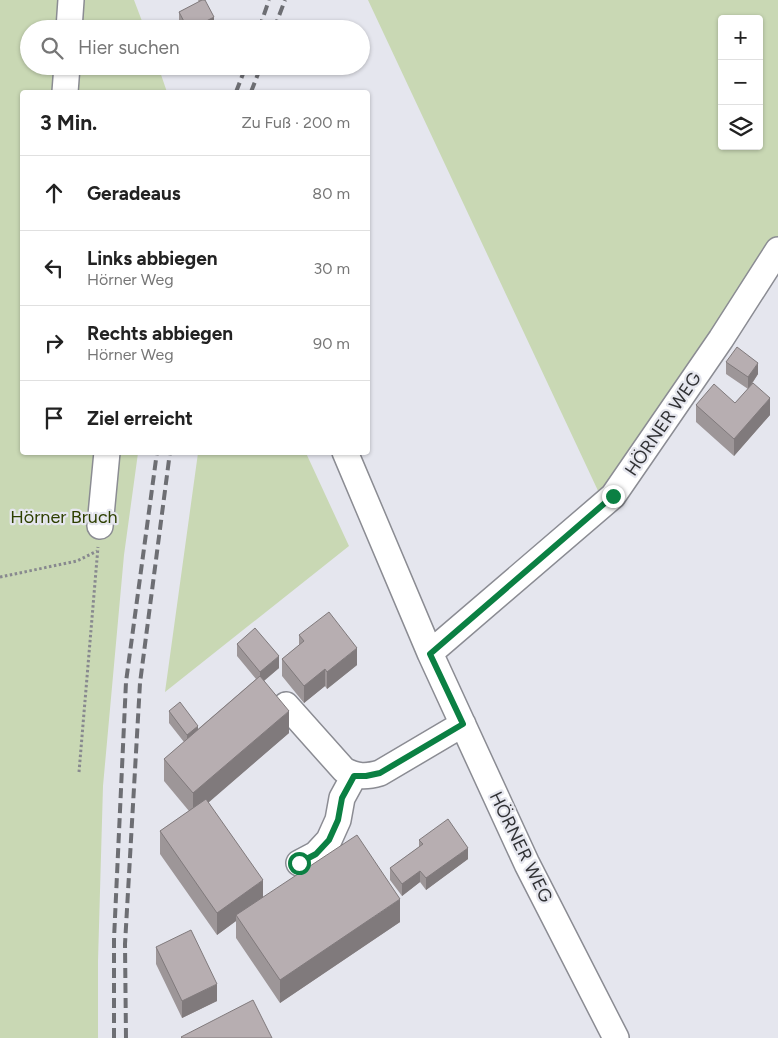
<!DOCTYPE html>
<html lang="de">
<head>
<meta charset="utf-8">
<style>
  body { margin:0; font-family:Figtree,sans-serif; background:#f6f6f6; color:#222 }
  .controls { position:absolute; right:15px; top:15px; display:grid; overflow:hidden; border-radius:5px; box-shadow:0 1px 4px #0004 }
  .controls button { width:45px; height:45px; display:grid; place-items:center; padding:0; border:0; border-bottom:1px solid #e0e0e0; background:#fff; color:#222; font:25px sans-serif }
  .stop { position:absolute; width:15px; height:15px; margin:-11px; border:4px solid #0b8043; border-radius:50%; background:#fff }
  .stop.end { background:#0b8043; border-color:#fff; box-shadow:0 1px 5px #0008 }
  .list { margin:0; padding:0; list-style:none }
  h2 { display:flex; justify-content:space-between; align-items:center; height:65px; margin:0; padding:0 20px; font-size:21px }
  h2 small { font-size:16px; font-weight:400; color:#767676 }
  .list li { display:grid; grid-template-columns:32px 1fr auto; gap:15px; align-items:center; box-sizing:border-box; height:75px; padding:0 20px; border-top:1px solid #e0e0e0 }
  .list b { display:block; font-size:19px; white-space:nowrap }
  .list p { margin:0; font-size:16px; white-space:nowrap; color:#767676 }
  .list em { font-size:16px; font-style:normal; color:#767676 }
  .icon { flex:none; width:28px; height:28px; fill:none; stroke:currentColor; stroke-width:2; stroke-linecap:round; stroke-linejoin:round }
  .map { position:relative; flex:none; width:778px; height:1038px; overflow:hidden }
  .search { position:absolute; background:#fff; box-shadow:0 1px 4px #0004; left:20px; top:20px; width:350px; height:55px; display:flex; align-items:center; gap:12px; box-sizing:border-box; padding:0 18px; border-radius:28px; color:#767676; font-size:19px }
  .panel { position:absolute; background:#fff; box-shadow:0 1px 4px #0004; left:20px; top:90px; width:350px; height:365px; border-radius:5px }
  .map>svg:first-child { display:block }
</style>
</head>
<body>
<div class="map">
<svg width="778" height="1038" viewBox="0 0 778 1038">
  <rect width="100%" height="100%" fill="#e5e6ee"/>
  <!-- green -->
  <path fill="#c9d8b4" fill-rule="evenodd" d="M0 0H134L145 29H29V66H158L167 92H22V452L138 453 124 555 103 786 98 961V1038H0Z
    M368 0H778V245L600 495ZM722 19H759V146H722Z
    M198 453H306L349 546 165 692Z"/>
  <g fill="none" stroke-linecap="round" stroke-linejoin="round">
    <!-- minor casing -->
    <g stroke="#8b8c93" stroke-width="28">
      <path id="minor" d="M69 29 71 0
        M65 92 67 66
        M345 452 430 653 527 864 616 1038
        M100 526 107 452
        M430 653 613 496 721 339 778 250
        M286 705 344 770C357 777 366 777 380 773L463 724
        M299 863 316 854 329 840 338 820 342 798 354 776"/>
    </g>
    <!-- path -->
    <path stroke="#88898f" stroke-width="3" stroke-dasharray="2.5 2.5" stroke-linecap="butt" d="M0 577 77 561 97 551
      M79 772 98 547"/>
    <!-- minor -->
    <use href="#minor" stroke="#fff" stroke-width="25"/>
    <!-- rail -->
    <path stroke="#6d6e73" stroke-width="4" stroke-dasharray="10 5" stroke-linecap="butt" d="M259 29 269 0
      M274 29 285 0
      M236 92 246 66
      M251 92 261 66
      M114 1038V939L126 682 157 452
      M126 1038 125 944 140 683 170 452"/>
  </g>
  <!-- wall -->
  <path fill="#9d9698" d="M198 0H205L214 29H182L179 24V12L199 2Z
    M726 362 758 374 750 387 770 415 734 456 696 422V405L735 403 748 389 726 374Z
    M299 635 357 665 327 689 325 686 304 703 282 676V659L299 645Z
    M237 644 279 668 264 681 289 733 208 802 263 898 400 922 280 1003 236 938V921L217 935 160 854V831L189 811 164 781V759L184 742 169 723V711L198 729 256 679 237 656Z
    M419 840 468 859 426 890 420 882 402 896 390 880V868L419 847Z
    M156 947 217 1001 182 1018 156 964Z"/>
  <!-- shaded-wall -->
  <path fill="#807a7c" d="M214 17V29H191Z
    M758 363V374L748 389V377Z
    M770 398V415L734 456V439Z
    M357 648V665L327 689V672Z
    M279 656V668L260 684V672Z
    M325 669V686L304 703V686Z
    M289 711V733L193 816V793Z
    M198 726V738L187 746V735Z
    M468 848V859L426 890V878Z
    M420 871V882L402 896V884Z
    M263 880V902L236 915V921L217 935V913Z
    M400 899V922L280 1003V980Z
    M217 984V1001L182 1018V1001Z"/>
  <!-- building -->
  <path fill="#b7aeb1" stroke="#807a7c" d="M202 0H205L214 17 191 29H188L179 12Z
    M737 347 758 363 748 377 726 362Z
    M753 383 770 398 734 439 696 405 714 384 735 403Z
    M329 612 357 648 327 672 325 669 304 686 282 659 304 641 299 635Z
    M255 628 279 656 260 672 237 644Z
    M260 676 289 711 193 793 164 759Z
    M180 702 198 726 187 735 169 711Z
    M206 799 263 880 217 913 160 831Z
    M448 819 468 848 426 878 420 871 402 884 390 868 423 844 419 840Z
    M357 835 400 899 280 980 236 915Z
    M191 930 217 984 182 1001 156 947Z
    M253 1000 272 1038H182L181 1037Z"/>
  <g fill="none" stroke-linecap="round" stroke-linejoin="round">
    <!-- route -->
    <path stroke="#0b8043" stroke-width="6" d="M299 863 316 854 329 840 338 820 342 798 354 776H366L380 773 463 724 430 654 613 496"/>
  </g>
  <g text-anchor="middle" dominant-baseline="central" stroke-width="4.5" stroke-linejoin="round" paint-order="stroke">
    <!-- street labels -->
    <g font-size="18" fill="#313235" stroke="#e5e6ee">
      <text transform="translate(663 424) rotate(-56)">HÖRNER WEG</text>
      <text transform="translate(521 847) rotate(64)">HÖRNER WEG</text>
    </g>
    <!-- park labels -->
    <g font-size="18" fill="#2d3f00" stroke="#e5e6ee">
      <text x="64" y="517">Hörner Bruch</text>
    </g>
  </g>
</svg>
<div class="controls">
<button>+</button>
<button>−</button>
<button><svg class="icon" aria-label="layers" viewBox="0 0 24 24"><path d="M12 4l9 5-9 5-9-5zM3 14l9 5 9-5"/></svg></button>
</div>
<div class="stop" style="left:299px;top:863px"></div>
<div class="stop end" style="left:613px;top:496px"></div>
<div class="search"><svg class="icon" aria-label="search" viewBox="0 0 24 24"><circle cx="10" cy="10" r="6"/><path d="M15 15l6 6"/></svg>Hier suchen</div>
<section class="panel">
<h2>3 Min.<small>Zu Fuß · 200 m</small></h2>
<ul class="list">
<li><svg class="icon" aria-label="ahead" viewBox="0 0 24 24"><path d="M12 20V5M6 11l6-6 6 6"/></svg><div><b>Geradeaus</b></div><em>80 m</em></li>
<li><svg class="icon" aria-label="left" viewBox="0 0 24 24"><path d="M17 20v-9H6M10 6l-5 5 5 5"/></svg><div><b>Links abbiegen</b><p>Hörner Weg</p></div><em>30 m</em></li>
<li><svg class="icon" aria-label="right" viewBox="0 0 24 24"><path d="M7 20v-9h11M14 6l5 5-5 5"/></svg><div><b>Rechts abbiegen</b><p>Hörner Weg</p></div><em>90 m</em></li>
<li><svg class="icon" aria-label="arrive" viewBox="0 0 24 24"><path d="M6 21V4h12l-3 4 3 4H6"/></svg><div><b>Ziel erreicht</b></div></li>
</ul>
</section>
</div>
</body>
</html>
